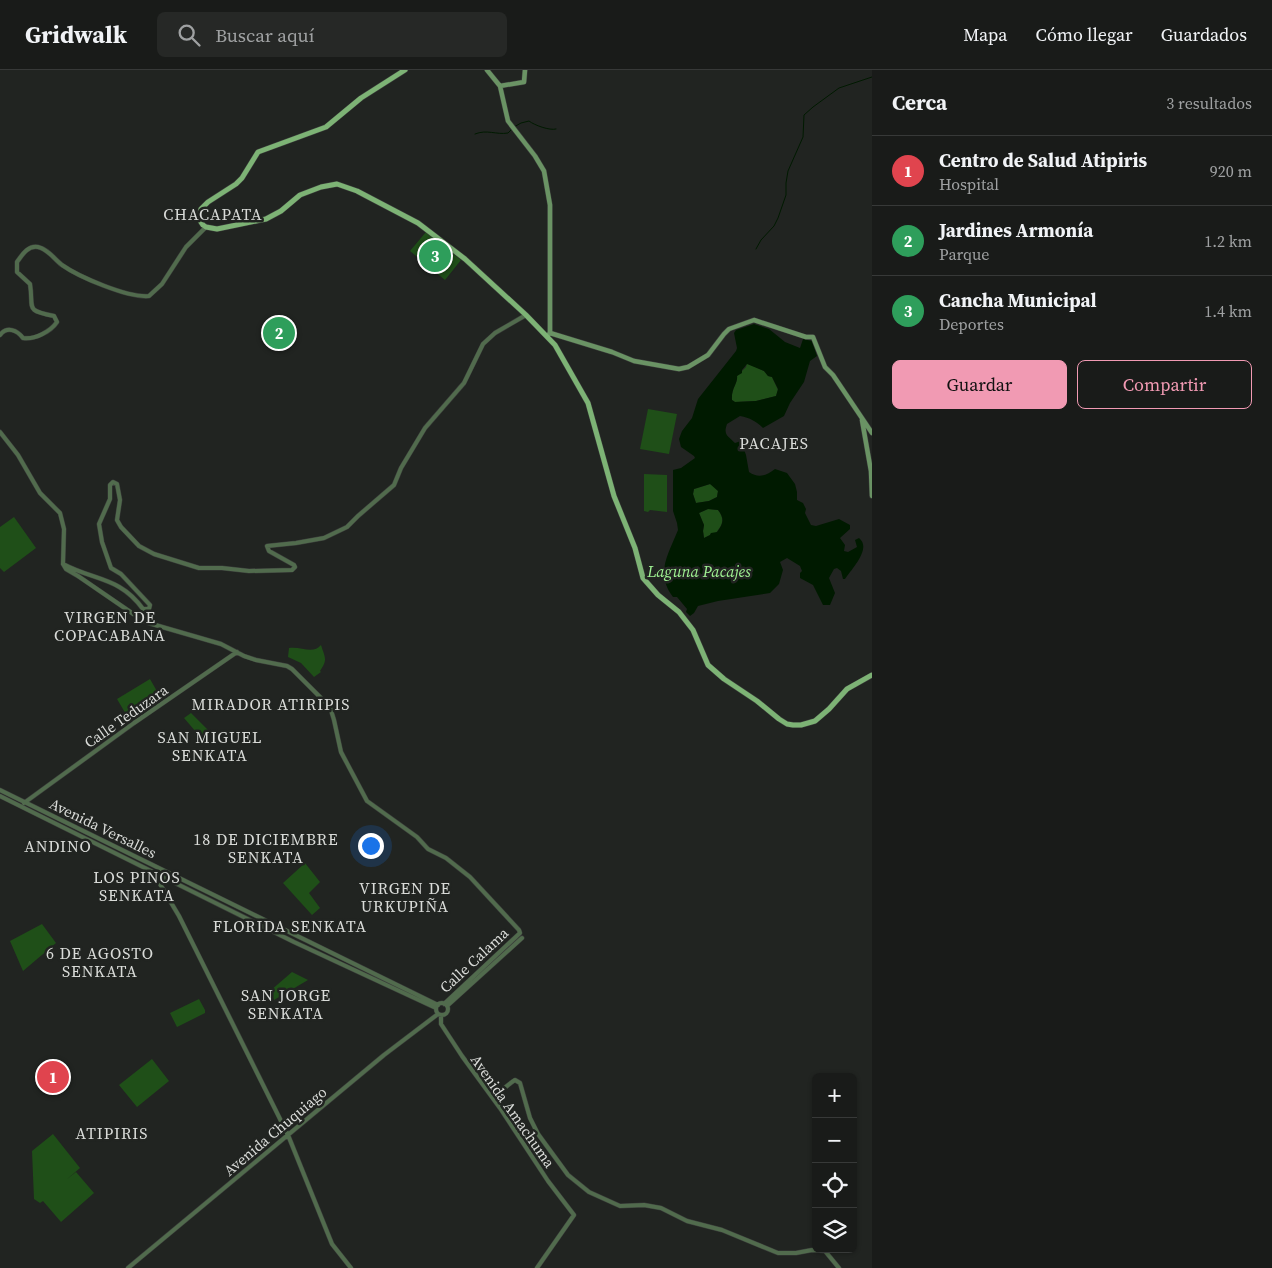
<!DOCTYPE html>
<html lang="es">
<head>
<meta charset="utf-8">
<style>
  body { margin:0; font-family:"Source Serif 4",serif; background:#262826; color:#f1f3f6 }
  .controls { position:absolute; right:15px; bottom:15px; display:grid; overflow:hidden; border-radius:8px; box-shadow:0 1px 4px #0004 }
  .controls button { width:45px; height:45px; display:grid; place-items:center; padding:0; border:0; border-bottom:1px solid #373938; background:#191b19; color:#f1f3f6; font:25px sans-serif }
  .you { position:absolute; left:370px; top:775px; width:18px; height:18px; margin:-12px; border:4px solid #fff; border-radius:50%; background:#1a73e8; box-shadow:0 0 0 8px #1a73e833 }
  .badge { display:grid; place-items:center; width:32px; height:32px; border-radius:50%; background:#f19ab3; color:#fff; font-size:16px; font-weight:700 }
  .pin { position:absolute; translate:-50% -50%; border:2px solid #fff; box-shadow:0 1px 5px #0006 }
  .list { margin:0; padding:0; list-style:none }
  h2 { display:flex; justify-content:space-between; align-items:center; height:65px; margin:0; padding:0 20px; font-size:21px }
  h2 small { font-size:16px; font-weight:400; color:#9fa1a2 }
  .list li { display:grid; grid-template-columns:32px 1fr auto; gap:15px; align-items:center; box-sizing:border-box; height:70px; padding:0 20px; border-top:1px solid #373938 }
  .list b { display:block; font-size:19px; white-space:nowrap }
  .list p { margin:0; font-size:16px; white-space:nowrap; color:#9fa1a2 }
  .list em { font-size:16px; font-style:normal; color:#9fa1a2 }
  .actions { display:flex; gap:10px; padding:15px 20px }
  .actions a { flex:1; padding:11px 0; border:1px solid #f19ab3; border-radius:8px; text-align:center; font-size:18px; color:#f19ab3 }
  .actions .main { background:#f19ab3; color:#111 }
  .icon { flex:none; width:28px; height:28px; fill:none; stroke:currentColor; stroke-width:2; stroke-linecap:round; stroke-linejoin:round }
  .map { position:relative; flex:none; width:872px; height:1198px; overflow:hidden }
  header { display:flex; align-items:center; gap:30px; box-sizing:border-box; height:70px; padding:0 25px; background:#191b19; border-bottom:1px solid #373938 }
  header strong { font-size:24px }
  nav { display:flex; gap:28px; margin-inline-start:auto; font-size:18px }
  .search { width:350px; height:45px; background:#262826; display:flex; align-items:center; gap:12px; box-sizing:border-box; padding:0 18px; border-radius:8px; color:#9fa1a2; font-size:19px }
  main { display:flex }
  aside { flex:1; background:#191b19 }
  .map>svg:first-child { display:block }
</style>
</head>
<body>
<header>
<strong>Gridwalk</strong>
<div class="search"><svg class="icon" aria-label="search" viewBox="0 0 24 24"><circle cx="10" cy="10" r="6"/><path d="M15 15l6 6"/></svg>Buscar aquí</div>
<nav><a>Mapa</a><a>Cómo llegar</a><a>Guardados</a></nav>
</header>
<main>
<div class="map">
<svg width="872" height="1198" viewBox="0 0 872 1198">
  <rect width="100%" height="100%" fill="#212421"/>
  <!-- green -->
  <path fill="#1f4f18" d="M426 162 461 190 445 210 410 181Z
    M747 293 764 301 768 306 772 307 778 320 776 326 756 331 735 332 732 330C731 318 738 313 737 306L746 297Z
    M648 339 677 344 669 384 640 379Z
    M644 404 667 405V442L650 440 648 442 644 441Z
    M710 414 713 415 718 421 717 427 709 431 696 433 693 424 694 419Z
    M708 439 718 440C725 449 723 454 716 463H711L710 465 704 468 703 461 704 455 699 443Z
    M14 447 36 478 4 502 0 498V457Z
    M321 575C325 588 328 589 320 601L321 602 314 607 301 593 288 587 289 578C301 576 313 585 321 575Z
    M150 609 162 630 130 651 117 629Z
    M191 643 210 662 202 669 184 648Z
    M305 793 320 812 309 823 320 838 312 845 283 813Z
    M42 854 56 873 23 901 10 871Z
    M292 902 308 910 274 930 270 921Z
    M199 929 205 940V943L177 957 170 943Z
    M152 989 169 1011 137 1037 119 1015Z
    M53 1064 80 1098 66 1110 76 1102 94 1123 61 1152 43 1131 40 1133 34 1129 32 1081Z"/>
  <!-- water -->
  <path fill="#001a00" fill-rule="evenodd" d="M754 254 769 259 785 272 800 278 803 269 812 271 817 286 810 291 804 312 790 333 784 346 763 358C756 351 750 348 740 346L727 354C723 365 728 366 735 373L741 371 746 385 749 402C759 409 767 405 775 399L787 403 795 414 797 422V430L803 433 806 439 805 443 811 455 816 456 839 449 850 455V459L840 468 845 475 844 481 848 482 857 477 855 470 859 468C872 478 852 499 845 509H843L841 501 837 498 834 499 829 508 835 523 830 535H823L813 515 800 508V503L802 501 800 496 787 488 780 492 783 500 779 514 770 523 718 531 698 536 694 543 690 546 686 542 687 539 677 527H673C655 503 668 485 678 460L677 453 673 441V400L681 398 695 388 694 386 681 377 679 369 682 361 692 348 698 329 736 281 737 278 734 263 736 260ZM747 294 764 301 768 306 772 307 778 319 776 326 756 331 735 332 732 330C731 318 738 314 737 306L742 303V300ZM710 414 718 421 717 427 709 431 696 433 693 424 694 419ZM708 439 718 440C725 449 723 454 717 462L711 463 710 465 704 468 703 461 704 455 699 443Z"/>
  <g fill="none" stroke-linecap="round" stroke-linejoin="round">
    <!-- stream -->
    <path stroke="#001a00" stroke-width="1" d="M514 57 521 53 529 51C534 55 550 61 556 59
      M475 64C487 59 496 65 508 63L511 60
      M756 179 761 170 774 156 778 148 786 125V113L788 101 803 67 804 45 813 37 839 18 872 7"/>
    <!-- tertiary casing -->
    <g stroke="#3b3e3b" stroke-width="5">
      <path id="tertiary" d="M0 265C7 256 17 260 23 268 35 270 51 261 57 252L54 246C24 240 34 239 30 214L17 202V192C22 185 28 175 38 177 48 179 54 189 62 195 79 207 128 228 149 226L162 214 186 177 206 157
        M0 362 18 385 40 423 60 443 64 459 63 494 66 499 78 506 145 552 221 574 244 586 256 590 287 596 292 599 330 637 334 650 341 682 367 731 417 767 428 779 446 788 470 807 519 860 520 863 444 934
        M63 494C95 511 120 507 143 539H149L150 535 121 504 111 498 102 472 99 454 110 429V415L113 412 117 414 120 430 117 450 121 457 139 476 154 484 199 498H222L249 501 292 500 295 497 294 495 269 481 267 476 296 473 324 468 347 457 358 446 394 415 401 398 425 358 464 313 483 274 495 263 526 245
        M0 720 438 935
        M0 726 294 872 436 938
        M24 733 134 653 237 582
        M157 809 179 846 288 1065 332 1174 351 1198
        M436 939a6 6 0 1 1 12 0a6 6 0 1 1-12 0Z
        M447 936 522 868
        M441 945V954L462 986 500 1038 548 1111 574 1145 537 1198
        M493 1027 512 1012 515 1010 520 1013 530 1048 538 1064 568 1105 589 1122 620 1136 644 1135 661 1138 687 1151 722 1160 778 1183H796L812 1180 825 1181 839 1198
        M128 1198 384 985 438 944"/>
    </g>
    <!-- secondary casing -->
    <g stroke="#3b3e3b" stroke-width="5.5">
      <path id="secondary" d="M487 0 500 16 508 51 535 86 544 101 550 135V263L548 265
        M500 16 524 12 525 0
        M550 263 612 282 634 291 679 299 688 297 708 285 724 264 729 259 754 250 806 267H813L825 297 833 305 872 363
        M862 350 871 401 872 426"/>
    </g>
    <!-- primary casing -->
    <g stroke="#3b3e3b" stroke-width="6">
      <path id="primary" d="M405 0 361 28 326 57 258 82 242 108 236 114 208 132 201 139 199 149 203 155 206 157 217 159 266 149 281 141 300 125 321 117 337 114 357 121 418 153 465 189 526 245 555 275 588 333 614 426 635 478 643 508 658 525 679 542 693 560 708 595 724 609 757 631 779 649 787 654 793 655H801L815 651 829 639 847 619 872 605"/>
    </g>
    <!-- tertiary -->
    <use href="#tertiary" stroke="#516b4d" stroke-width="4"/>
    <!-- secondary -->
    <use href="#secondary" stroke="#6a9364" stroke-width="4.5"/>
    <!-- primary -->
    <use href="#primary" stroke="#7db375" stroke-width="5"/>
  </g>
  <g text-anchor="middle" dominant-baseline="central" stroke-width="5" stroke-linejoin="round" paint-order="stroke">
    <!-- street labels -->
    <g font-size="15" fill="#d9dbd8" stroke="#212421">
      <text transform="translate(126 646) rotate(-35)">Calle Teduzara</text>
      <text transform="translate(103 758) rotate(26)">Avenida Versalles</text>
      <text transform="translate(474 890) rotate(-43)">Calle Calama</text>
      <text transform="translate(513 1041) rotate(55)">Avenida Amachuma</text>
      <text transform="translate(275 1061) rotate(-40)">Avenida Chuquiago</text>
    </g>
    <!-- neighbourhood labels -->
    <g font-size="16" letter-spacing="1" fill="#d9dbd8" stroke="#212421">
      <text x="213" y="144">CHACAPATA</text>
      <text x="774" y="373">PACAJES</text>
      <text x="110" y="547">VIRGEN DE<tspan x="110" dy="18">COPACABANA</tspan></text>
      <text x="271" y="634">MIRADOR ATIRIPIS</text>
      <text x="210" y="667">SAN MIGUEL<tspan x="210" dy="18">SENKATA</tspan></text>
      <text x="266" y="769">18 DE DICIEMBRE<tspan x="266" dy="18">SENKATA</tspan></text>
      <text x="58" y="776">ANDINO</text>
      <text x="137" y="807">LOS PINOS<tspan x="137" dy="18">SENKATA</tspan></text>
      <text x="405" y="818">VIRGEN DE<tspan x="405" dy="18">URKUPIÑA</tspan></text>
      <text x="290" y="856">FLORIDA SENKATA</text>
      <text x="100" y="883">6 DE AGOSTO<tspan x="100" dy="18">SENKATA</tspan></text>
      <text x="286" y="925">SAN JORGE<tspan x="286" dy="18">SENKATA</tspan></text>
      <text x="112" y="1063">ATIPIRIS</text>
    </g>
    <!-- water labels -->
    <g font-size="16" font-style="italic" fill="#9ff292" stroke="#212421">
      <text x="699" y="501">Laguna Pacajes</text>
    </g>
  </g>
</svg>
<div class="controls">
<button>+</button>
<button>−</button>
<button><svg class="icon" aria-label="locate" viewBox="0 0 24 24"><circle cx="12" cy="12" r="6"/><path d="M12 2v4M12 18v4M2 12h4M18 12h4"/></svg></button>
<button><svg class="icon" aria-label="layers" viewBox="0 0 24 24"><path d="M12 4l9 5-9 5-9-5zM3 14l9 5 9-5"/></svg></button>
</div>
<div class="you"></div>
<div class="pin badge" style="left:53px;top:1007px;background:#e0444e">1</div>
<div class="pin badge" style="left:279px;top:263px;background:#2e9e5b">2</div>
<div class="pin badge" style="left:435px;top:186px;background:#2e9e5b">3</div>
</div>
<aside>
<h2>Cerca<small>3 resultados</small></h2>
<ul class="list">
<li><span class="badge" style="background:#e0444e">1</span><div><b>Centro de Salud Atipiris</b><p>Hospital</p></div><em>920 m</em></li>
<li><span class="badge" style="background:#2e9e5b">2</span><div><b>Jardines Armonía</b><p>Parque</p></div><em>1.2 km</em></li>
<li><span class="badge" style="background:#2e9e5b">3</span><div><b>Cancha Municipal</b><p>Deportes</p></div><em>1.4 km</em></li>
</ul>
<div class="actions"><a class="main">Guardar</a><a>Compartir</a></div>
</aside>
</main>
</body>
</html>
